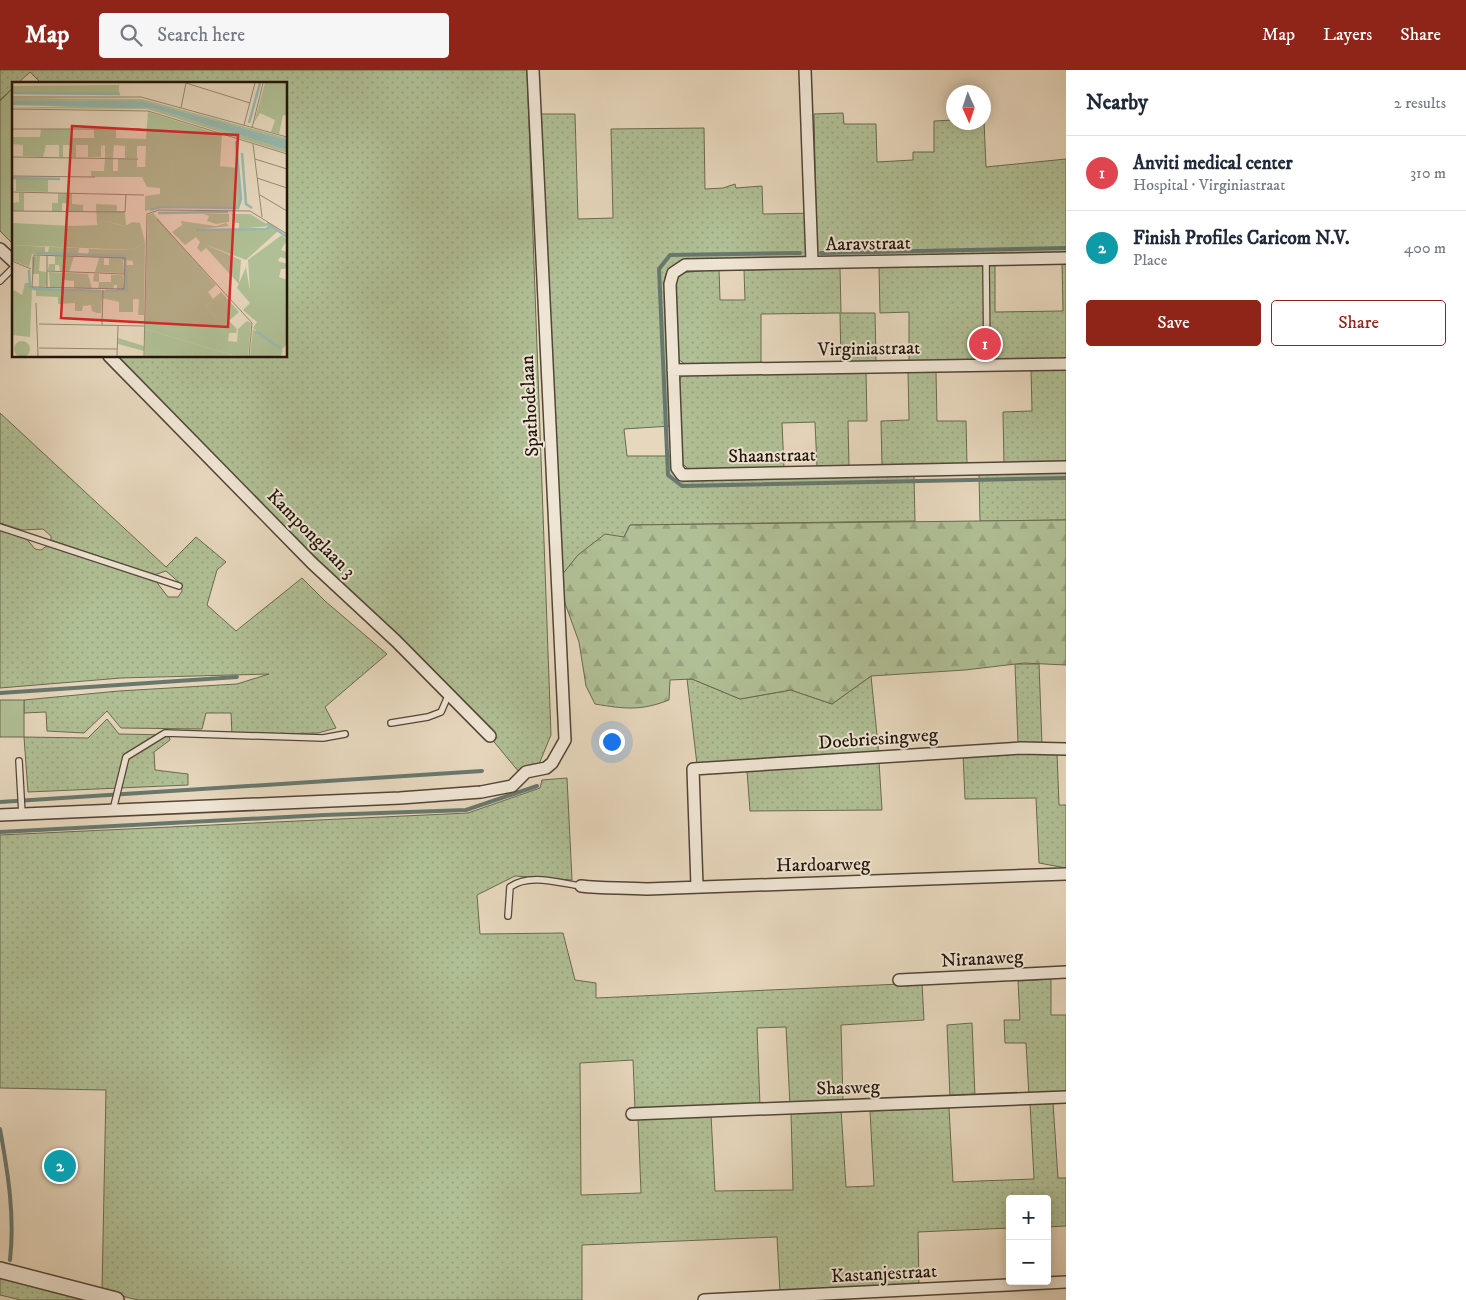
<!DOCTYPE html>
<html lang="en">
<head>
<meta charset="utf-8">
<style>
  body { margin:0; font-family:"IM FELL DW Pica",serif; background:#f6f6f7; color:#1f2937 }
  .controls { position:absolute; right:15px; bottom:15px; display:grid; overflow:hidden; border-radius:5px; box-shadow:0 2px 12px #0003 }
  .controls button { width:45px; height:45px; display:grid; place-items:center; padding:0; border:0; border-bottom:1px solid #e0e1e3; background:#fff; color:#1f2937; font:25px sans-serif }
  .compass { position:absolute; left:946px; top:15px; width:45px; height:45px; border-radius:50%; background:#fff; box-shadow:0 2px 12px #0003; rotate:177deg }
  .you { position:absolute; left:611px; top:671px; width:18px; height:18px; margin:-12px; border:4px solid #fff; border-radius:50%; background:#1a73e8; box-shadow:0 0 0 8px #1a73e833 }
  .badge { display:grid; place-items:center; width:32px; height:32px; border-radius:50%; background:#8f2418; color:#fff; font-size:16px; font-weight:700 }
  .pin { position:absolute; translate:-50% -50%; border:2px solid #fff; box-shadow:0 1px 5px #0006 }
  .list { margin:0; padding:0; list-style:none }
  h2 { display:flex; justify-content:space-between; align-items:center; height:65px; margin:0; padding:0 20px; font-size:21px }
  h2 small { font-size:16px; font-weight:400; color:#747a83 }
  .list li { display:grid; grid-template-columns:32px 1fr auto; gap:15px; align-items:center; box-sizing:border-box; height:75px; padding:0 20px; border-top:1px solid #e0e1e3 }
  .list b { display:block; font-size:19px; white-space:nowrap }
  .list p { margin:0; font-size:16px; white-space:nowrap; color:#747a83 }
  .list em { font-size:16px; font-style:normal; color:#747a83 }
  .actions { display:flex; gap:10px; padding:15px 20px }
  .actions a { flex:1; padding:11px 0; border:1px solid #8f2418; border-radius:5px; text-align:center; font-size:18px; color:#8f2418 }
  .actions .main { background:#8f2418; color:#fff }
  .icon { flex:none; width:28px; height:28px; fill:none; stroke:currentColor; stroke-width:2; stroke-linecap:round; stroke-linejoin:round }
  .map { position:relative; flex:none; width:1066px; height:1230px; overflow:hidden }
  header { display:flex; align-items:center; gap:30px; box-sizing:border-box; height:70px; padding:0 25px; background:#8f2418; color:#fff }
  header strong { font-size:24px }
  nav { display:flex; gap:28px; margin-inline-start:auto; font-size:18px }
  .search { width:350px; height:45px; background:#f6f6f7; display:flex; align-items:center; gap:12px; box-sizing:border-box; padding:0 18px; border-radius:5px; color:#747a83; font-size:19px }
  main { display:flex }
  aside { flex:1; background:#fff }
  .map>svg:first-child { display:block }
</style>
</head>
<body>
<header>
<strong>Map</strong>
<div class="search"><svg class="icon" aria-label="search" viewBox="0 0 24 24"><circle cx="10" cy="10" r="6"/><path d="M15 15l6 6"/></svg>Search here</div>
<nav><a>Map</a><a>Layers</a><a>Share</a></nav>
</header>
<main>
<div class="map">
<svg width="1066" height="1230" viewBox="0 0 1066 1230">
  <defs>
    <pattern id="grass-dots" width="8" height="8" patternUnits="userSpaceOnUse" patternTransform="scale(1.25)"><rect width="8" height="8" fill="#b0bf95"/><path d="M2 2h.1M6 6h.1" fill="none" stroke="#97a37f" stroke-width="1.8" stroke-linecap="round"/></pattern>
    <pattern id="forest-firs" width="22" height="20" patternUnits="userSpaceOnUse" patternTransform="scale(1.25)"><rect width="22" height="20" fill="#b0bf95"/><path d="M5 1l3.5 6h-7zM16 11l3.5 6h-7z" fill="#97a37f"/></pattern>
  </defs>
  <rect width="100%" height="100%" fill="#e7d7bd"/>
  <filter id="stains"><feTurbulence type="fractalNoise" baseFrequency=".004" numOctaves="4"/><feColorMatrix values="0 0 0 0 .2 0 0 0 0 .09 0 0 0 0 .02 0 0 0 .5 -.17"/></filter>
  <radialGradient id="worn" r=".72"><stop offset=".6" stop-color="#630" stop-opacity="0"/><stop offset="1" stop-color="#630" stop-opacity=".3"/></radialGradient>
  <!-- grass -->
  <path fill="url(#grass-dots)" stroke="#696a50" d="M0 0H527L551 665 539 694 519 702 475 649 112 286H286V14H42L30 2 17 14H14V17L0 30Z
    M843 43 844 54H876L877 92 913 90V82H934V51L953 50 954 52 984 51 986 97 1066 89V183L680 191 667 201 665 207 671 356 624 359 627 386H672L682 408 688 411 914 406 915 451 630 455 624 467 557 511 538 44H575L578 149 613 148 611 59 704 58 705 119 723 118 735 114 736 118 762 116 763 144 816 143 814 44Z
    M1062 192H1066V289L909 292V242L880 243 879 197 995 194V242L1063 241Z
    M840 198 841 243H875L876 291 841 292 840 243 761 244V294L686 295 678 289 676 208 680 203 719 199 720 230H745L744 200Z
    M1031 298H1066V393L1004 394 1003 342 1032 341Z
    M866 301 867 351H848L849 397H817L815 352 782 353 784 398 691 402 681 392 679 315 680 308 687 303Z
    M908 301H936L937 351H966L967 394 882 396 881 351 909 350Z
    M0 343 166 497 196 467 226 492 217 500 207 535 236 561 302 508 325 531 387 584 325 637 336 658 318 663 232 665 231 643H206L202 659 121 658 107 641 84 663 47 661 46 642 24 643V630L119 621 237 614 269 604 121 608 0 618V459L25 467 35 479 41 480 48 475 155 510 168 527H178L182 521 181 514 166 501 154 505 51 470V466L43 459 22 460 0 453Z
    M1066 402V450L980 451 979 404Z
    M1015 594H1039L1042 675 1018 674Z
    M871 606 878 675 882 740 750 741 747 701 698 703 687 609H692L740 629 791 620 832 634Z
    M107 649 119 664 169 665 170 670 154 682 155 700 188 704V715L28 722 24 667 88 668Z
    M1057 682 1059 735H1066V798L1039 793 1036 728 965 729 963 684Z
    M567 708 572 810 515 806 477 825 480 864 563 863 575 910 596 913V928L922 913 924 950 841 955 843 1033 790 1035 786 957 757 958 760 1036 635 1039 633 990 580 993 581 1125 641 1123 638 1048 711 1045 715 1121 793 1120 791 1042 841 1039 846 1117 874 1116 870 1041 949 1038 953 1112 1034 1109 1030 1034 1053 1033 1058 1108H1066V1156L1047 1157V1129H1010V1158L918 1162 919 1216 780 1222 777 1167 582 1175V1230H138L102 1221 106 1020 0 1018V765L468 743 540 718 542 710Z
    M1051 909V945H1066V1025L1029 1027 1026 973H1005L1004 950H1020L1018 911Z
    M972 953 975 1027 950 1028 947 955Z
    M0 1206 88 1230H21L0 1225Z"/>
  <!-- forest -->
  <path fill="url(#forest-firs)" stroke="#696a50" d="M1066 450V595L1024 593 965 600 871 606 832 634 791 620 740 629 692 609 670 610 669 630C641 641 625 639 595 634L586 616 579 572 557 511 578 485 605 464 624 467 630 455Z"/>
  <!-- pitch -->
  <path fill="#b0bf95" stroke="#696a50" d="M14 17V175L0 161V31Z
    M0 630H24V667H0Z"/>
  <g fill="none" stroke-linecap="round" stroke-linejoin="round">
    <!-- stream -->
    <path stroke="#68786e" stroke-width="4" d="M800 183 670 185 659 199 668 405 682 416 1066 408
      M821 183 1066 178
      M0 623 237 607
      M0 732 482 701
      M0 762 324 745 466 740 537 716
      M0 1059C8 1103 15 1146 10 1190"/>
    <!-- service casing -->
    <g stroke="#534537" stroke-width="8">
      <path id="service" d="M986 189 987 295
        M0 211 14 197
        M0 457 179 516
        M391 653 428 647 441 642 448 626
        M19 691 22 744
        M113 740 126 687 165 663 323 668 345 664
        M508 846 510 817C529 803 559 813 581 816"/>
    </g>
    <!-- minor casing -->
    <g stroke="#534537" stroke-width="14">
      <path id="minor" d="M805 0 812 192
        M0 179 14 192
        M1066 188 685 195 673 203 670 214 677 398 682 405 1066 397
        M109 286 312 493 396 571 490 666
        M673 300 1066 294
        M0 745 400 728 481 722 512 716 526 702 546 698 552 693 565 670 533 0
        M581 816C603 819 624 817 647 819L1066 804
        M697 816 693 699 1021 678 1066 679
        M899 910 1066 902
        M632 1044 1066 1027
        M704 1230 1066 1212"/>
    </g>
    <!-- tertiary casing -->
    <g stroke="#534537" stroke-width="18">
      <path id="tertiary" d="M0 1200 116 1230"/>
    </g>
    <!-- service -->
    <use href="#service" stroke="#efe5d4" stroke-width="5.5"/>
    <!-- minor -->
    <use href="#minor" stroke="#efe5d4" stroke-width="11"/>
    <!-- tertiary -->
    <use href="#tertiary" stroke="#efe5d4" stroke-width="15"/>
  </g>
  <g text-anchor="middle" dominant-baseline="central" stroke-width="4" stroke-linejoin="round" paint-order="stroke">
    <!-- street labels -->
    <g font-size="19" fill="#22140a" stroke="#efe5d4">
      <text transform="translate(868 174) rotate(-1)">Aaravstraat</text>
      <text transform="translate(869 279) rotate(-1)">Virginiastraat</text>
      <text transform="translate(530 336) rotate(-93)">Spathodelaan</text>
      <text transform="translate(772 386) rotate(-1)">Shaanstraat</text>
      <text transform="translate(311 464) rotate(45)">Kamponglaan 3</text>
      <text transform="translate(878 669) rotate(-4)">Doebriesingweg</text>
      <text transform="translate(823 795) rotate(-1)">Hardoarweg</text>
      <text transform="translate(982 889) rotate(-3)">Niranaweg</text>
      <text transform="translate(848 1018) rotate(-2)">Shasweg</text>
      <text transform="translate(884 1204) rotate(-3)">Kastanjestraat</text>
    </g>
  </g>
  <!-- overview -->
  <g transform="translate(12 12)">
    <rect width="275" height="275" fill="#e7d7bd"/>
    <path d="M107 3V11H0V4ZM0 16 130 17 275 56V58L131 19H0ZM98 23 140 26 275 68V71L135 27 0 26ZM136 30 210 53 208 84 225 86 229 117 225 125H149L133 129V114L148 112V106L135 105 130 95H79V89H92L93 77H101V89H106V77H125V85H133L134 64H125V76H113V64L102 63 101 76H93V63L89 64V75H76V63H64V75H60V63H51V75H47V63H34L31 75 11 74V63L0 62V55H28L29 47H58V56H82V47L104 48V56L134 57ZM4 96 36 97V110L4 109ZM7 111H12V129H0V121L7 120ZM46 111 60 112V122L71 123V130H57L56 121H50V130L40 129V121H46ZM84 122 105 123V129H113L114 144 91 139 85 143ZM141 131 204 203 196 210 201 217 193 224 211 244 217 239 225 247 224 251H217L216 259 225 260 226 247 235 239 239 241 236 274H224L133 247 136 133ZM192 132H217V140L204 142 195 139 197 134ZM220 132H238L258 144 227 147V141H223ZM169 139 204 144 214 141 217 144 181 148 256 147 259 144 266 149 234 178 192 162 229 178 227 202 194 166 189 170 185 166 188 160 184 155 173 163 160 150 170 143ZM270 153 275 158 269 168 275 170V177L268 175 266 179 275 182 273 187H269L267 195 275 198V262L270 267 241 246 245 240 231 228 238 221 225 206 234 185 237 204 238 207 236 178ZM133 160 132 233H126L127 217H121V230H107V220L90 216 89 231H85L80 229 79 223 71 224 70 229H63V221L46 222V215L24 214V206L111 209 114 183H121V179L76 174 77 167 121 168ZM0 163 33 165V172H20L17 185 0 178ZM37 165 67 166 66 174 36 172ZM28 174 27 189 35 190V204L27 205V192H20V175ZM43 174 62 175 57 190 48 189 47 183H43V189L36 188 37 182H43ZM87 176H92V183H97V176H111L112 191 83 190ZM37 190 76 192 80 207 62 206V199L52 198V206L38 205ZM82 192H87V200H99V193H111L112 207 105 208V203H102L101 207H86L87 200 81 199ZM13 201H18L20 206 18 255 0 253V210L2 208 10 213ZM106 256 132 264V269L106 262ZM2 267a8 8 0 1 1 16 0a8 8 0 1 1-16 0Z" fill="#b0bf95"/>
    <path d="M253 1H275V34L271 33 267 52 259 50 263 38 248 31 242 41ZM91 139 113 144 120 140 128 141 133 160 121 168 0 163V141L61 144 85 143ZM241 247 271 268 269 274H238Z" fill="#b0bf95"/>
    <path d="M133 247 224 274H133Z" fill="#b0bf95"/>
    <path d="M209 210 227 230 211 244 193 224Z" fill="#b0bf95"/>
    <path d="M0 19H131L275 58V68L140 26 0 23Z" fill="#97bab0"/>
    <path fill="none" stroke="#97bab0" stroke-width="2.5" d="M0 11 108 12M237 41 248 1M230 71 234 122 240 126M0 96 48 97M138 128 149 125 226 126 229 117 224 59M146 131 216 130M255 141 275 155M184 148 254 147 259 144M24 171 113 174 115 208 93 209M17 188 18 205 22 207 89 209M244 249 269 267"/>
    <path fill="none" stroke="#988975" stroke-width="1" d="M174 1 238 21M0 15H129L275 55M169 26 174 1M0 27 136 29 275 72M232 43 243 1M240 46 251 1M0 47H128M241 62 250 135M0 75 126 77M243 77 275 87M0 94 83 95M245 96 275 106M0 110 132 113M248 113 275 129M0 129 113 130 114 112M145 137 240 241 237 274M22 173 113 176 112 207 20 205ZM0 179 19 187M35 189 113 192M35 206V173M24 221 26 274M27 242 133 244M90 243 91 208M27 266 105 267M105 274 106 244M132 274 135 132 147 128 238 129 275 152"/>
    <path fill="#d62828" fill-opacity="0.15" stroke="#d62828" stroke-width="2.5" d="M60 44 226 53 216 245 49 236Z"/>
    <rect width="275" height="275" fill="none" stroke="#22140a" stroke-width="2.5"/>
  </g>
  <rect width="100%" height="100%" filter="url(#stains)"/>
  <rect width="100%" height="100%" fill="url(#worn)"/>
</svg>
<div class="controls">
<button>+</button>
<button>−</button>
</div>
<svg class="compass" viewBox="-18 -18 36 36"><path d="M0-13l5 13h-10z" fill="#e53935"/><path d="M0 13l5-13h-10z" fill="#747a83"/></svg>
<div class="you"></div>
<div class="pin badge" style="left:985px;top:274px;background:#e0444e">1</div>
<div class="pin badge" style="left:60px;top:1096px;background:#0f9aa8">2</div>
</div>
<aside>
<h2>Nearby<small>2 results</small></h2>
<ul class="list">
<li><span class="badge" style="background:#e0444e">1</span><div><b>Anviti medical center</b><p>Hospital · Virginiastraat</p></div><em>310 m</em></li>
<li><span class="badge" style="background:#0f9aa8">2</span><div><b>Finish Profiles Caricom N.V.</b><p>Place</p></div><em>400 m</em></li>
</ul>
<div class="actions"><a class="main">Save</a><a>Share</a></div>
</aside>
</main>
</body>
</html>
